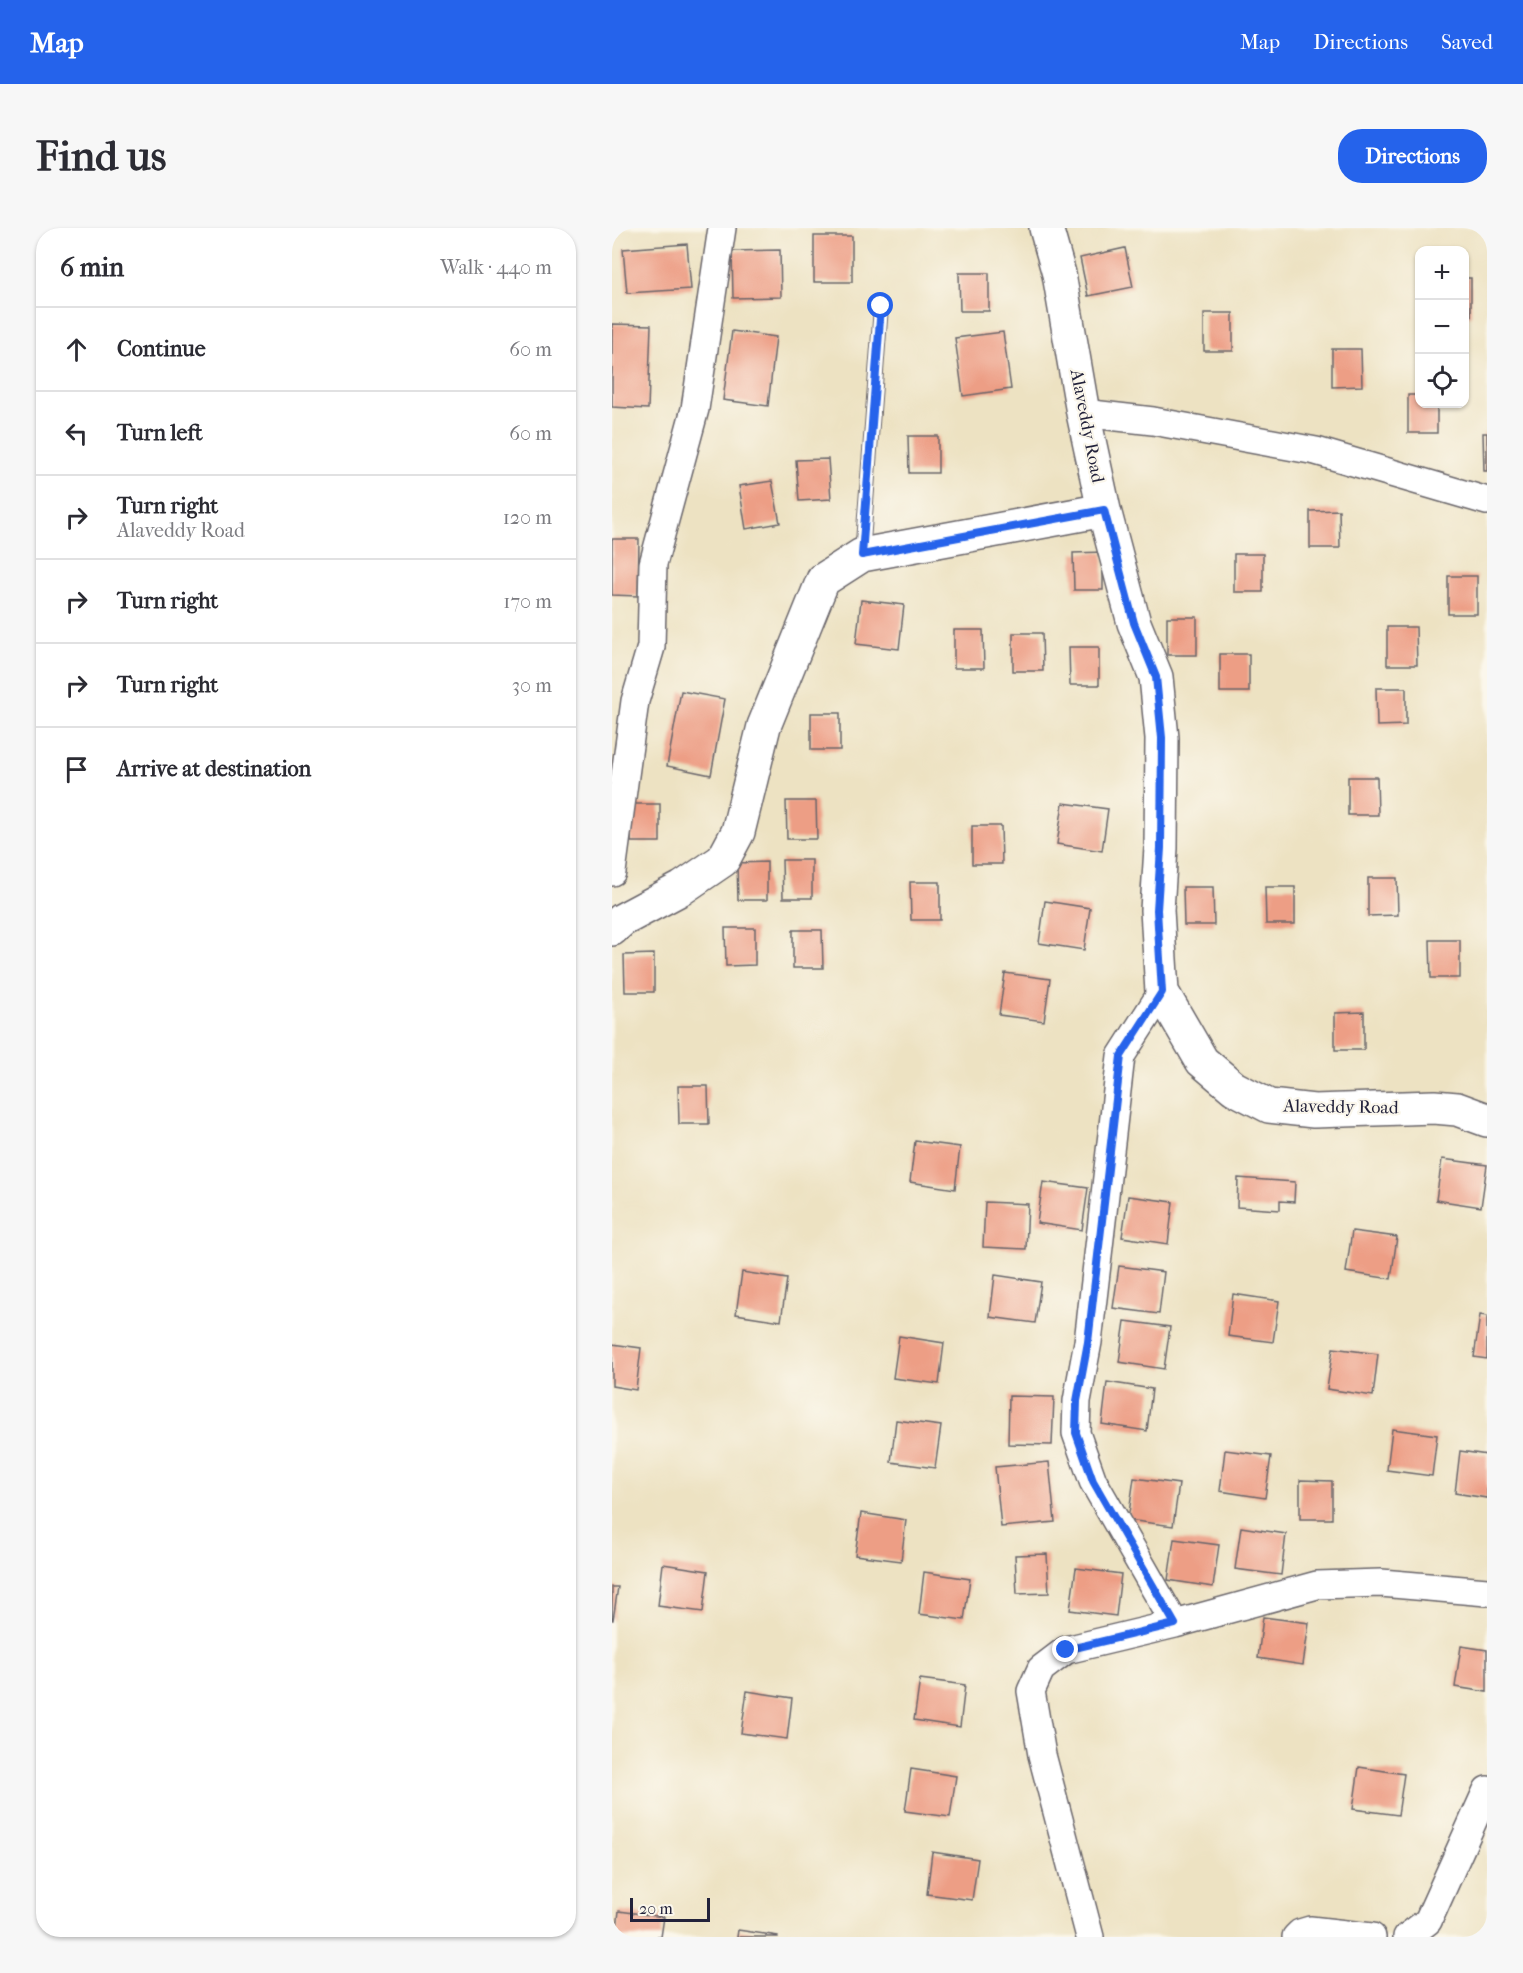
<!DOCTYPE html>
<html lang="en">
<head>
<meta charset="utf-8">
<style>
  body { margin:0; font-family:"IM FELL French Canon",serif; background:#f7f7f7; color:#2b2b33 }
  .controls { position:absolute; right:18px; top:18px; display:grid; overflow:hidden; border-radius:12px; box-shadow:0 2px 4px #0004 }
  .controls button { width:54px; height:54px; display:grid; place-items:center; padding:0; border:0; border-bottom:2px solid #e1e1e2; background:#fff; color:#2b2b33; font:30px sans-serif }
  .scale { position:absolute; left:18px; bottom:15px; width:80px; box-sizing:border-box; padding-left:6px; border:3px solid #22223b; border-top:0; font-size:16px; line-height:21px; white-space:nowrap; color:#22223b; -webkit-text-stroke:4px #fbf7ec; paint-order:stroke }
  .stop { position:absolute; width:18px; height:18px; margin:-14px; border:4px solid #2563eb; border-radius:50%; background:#fff }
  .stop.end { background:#2563eb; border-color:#fff; box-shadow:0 2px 6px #0008 }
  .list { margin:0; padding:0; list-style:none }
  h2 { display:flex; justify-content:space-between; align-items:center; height:78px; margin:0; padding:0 24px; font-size:26px }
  h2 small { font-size:20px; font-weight:400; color:#7c7c81 }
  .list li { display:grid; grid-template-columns:39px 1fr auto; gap:18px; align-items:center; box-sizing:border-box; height:84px; padding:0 24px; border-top:2px solid #e1e1e2 }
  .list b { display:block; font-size:22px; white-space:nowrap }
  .list p { margin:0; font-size:20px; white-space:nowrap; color:#7c7c81 }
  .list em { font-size:20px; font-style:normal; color:#7c7c81 }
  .icon { flex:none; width:33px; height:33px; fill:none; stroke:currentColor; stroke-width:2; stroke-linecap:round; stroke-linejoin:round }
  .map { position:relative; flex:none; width:875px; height:1709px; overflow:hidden; border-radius:24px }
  header { display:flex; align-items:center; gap:36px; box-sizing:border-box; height:84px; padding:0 30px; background:#2563eb; color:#fff }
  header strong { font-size:28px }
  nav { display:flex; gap:33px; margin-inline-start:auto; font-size:21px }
  .intro { display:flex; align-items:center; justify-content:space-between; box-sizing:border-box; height:144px; padding:0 36px }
  h1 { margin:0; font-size:42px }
  .button { padding:15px 27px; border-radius:24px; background:#2563eb; color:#fff; font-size:21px; font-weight:700 }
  main { display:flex; gap:36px; padding:0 36px }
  aside { flex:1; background:#fff; border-radius:24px; box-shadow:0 2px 4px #0004 }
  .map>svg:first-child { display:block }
</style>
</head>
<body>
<header>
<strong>Map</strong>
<nav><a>Map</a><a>Directions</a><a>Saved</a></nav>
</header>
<div class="intro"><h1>Find us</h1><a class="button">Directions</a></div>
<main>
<aside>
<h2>6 min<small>Walk · 440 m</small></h2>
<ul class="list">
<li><svg class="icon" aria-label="ahead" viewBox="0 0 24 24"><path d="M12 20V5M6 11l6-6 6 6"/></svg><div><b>Continue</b></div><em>60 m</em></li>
<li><svg class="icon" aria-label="left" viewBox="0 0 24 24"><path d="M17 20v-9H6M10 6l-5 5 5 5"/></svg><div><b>Turn left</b></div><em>60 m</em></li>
<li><svg class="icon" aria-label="right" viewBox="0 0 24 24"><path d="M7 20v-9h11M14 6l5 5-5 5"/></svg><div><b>Turn right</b><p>Alaveddy Road</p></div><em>120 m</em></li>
<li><svg class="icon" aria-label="right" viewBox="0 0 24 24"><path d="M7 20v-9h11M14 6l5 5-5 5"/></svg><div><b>Turn right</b></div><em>170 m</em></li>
<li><svg class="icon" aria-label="right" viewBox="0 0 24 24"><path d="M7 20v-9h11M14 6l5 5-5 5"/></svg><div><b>Turn right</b></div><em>30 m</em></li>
<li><svg class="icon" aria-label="arrive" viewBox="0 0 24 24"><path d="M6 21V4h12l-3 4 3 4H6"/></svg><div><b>Arrive at destination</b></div></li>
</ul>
</aside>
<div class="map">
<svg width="875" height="1709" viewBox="0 0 875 1709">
  <rect width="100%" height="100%" fill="#fbf7ec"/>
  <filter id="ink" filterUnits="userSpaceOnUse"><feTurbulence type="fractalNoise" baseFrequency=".0167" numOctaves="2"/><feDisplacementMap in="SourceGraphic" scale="12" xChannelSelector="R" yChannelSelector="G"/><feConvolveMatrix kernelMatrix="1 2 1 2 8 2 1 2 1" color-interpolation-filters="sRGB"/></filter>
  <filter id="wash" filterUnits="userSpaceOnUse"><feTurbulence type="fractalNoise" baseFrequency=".008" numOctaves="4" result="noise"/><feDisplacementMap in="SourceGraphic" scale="24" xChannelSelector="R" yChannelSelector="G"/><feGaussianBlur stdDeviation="1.35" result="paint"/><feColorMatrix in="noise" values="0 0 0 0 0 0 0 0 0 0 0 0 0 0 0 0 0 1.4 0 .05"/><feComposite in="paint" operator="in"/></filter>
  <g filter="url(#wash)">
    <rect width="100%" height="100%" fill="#ede2c2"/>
    <g id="blocks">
      <!-- building -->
      <path fill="#ed9e85" d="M202 8H240V54H202Z
        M75 16 79 61 15 65 11 21Z
        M513 20 521 59 476 68 468 30Z
        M168 22 169 69 121 70 120 23Z
        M347 45H377V83H348Z
        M852 50H859V88H852Z
        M592 85H621V123H592Z
        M0 96 39 97 36 181 0 179Z
        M120 103 164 109 156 178 111 172Z
        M391 104 399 161 351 168 343 110Z
        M720 121H749L750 158 720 159Z
        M796 167H808V176H825V205H796Z
        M871 205H875V243H872Z
        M296 208H326V245H297Z
        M216 231 219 271 187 273 184 232Z
        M160 253 168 295 134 301 127 258Z
        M727 282 728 320H698V283Z
        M0 311H27L26 368 0 367Z
        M491 324V362H462L461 325Z
        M622 326H651V364H622Z
        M836 348H865V386H836Z
        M249 372 292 377 287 421 244 416Z
        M555 389H585V427H555Z
        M775 399H804L805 437H775Z
        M342 402H371L372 440H342Z
        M401 405H430L431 443H401Z
        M457 419H487V457H458Z
        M608 426H637V464H608Z
        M764 460H794V497L765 498Z
        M69 463 113 471 99 547 55 538Z
        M199 485H228V522H199Z
        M736 549H765L766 587H736Z
        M174 573H204L205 611H175Z
        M451 575 496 581 490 623 445 616Z
        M19 576H48V614H19Z
        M360 598H389L390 636H360Z
        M170 632H200V670H171Z
        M155 634V672H126L125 635Z
        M756 650H785L786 687 756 688Z
        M298 654H328V692H299Z
        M571 659H601L602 697H572Z
        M653 659H683V696H654Z
        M433 673 478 680 472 722 427 715Z
        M113 700H143V737L114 738Z
        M181 702H210L211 740H181Z
        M818 712H848V750H819Z
        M42 726V764H13L12 727Z
        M393 745 438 751 432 793 387 787Z
        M752 784V822H723V785Z
        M66 858H96L97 896H67Z
        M303 913 348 919 343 961 298 954Z
        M830 931 875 937 869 979 824 972Z
        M626 950 683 954 682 974 668 973V982L625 979Z
        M431 954 476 960 470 1002 425 995Z
        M516 968 561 974 556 1016 510 1009Z
        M373 974 416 976 414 1021 371 1019Z
        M740 1003 785 1009 779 1051 734 1044Z
        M507 1038 552 1044 547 1086 501 1080Z
        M130 1044 175 1051 169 1093 124 1086Z
        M383 1047 429 1054 423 1095 378 1089Z
        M621 1066 667 1073 661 1114 616 1108Z
        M868 1087 875 1088V1131L862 1129Z
        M513 1093 558 1099 552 1141 507 1134Z
        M287 1108 332 1115 327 1156 281 1150Z
        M0 1116 29 1120 24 1162 0 1158Z
        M721 1120 766 1126 761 1168 715 1161Z
        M495 1154 540 1161 535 1203 490 1196Z
        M397 1168 442 1169 440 1217 396 1216Z
        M284 1192 329 1198 323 1240 279 1234Z
        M780 1201 825 1207 820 1248 775 1242Z
        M613 1222 659 1228 653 1270 608 1263Z
        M848 1223 875 1227V1270L843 1265Z
        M437 1234 443 1294 389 1299 383 1239Z
        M522 1250 567 1256 561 1298 516 1292Z
        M688 1252 720 1253V1291H688Z
        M249 1285 294 1292 289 1333 243 1327Z
        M629 1299 674 1306 669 1347 623 1341Z
        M562 1311 607 1317 601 1359 556 1352Z
        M435 1326 437 1365 405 1366 403 1327Z
        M51 1336 96 1343 91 1384 46 1378Z
        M464 1340 509 1346 504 1388 458 1382Z
        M312 1344 358 1351 352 1392 307 1386Z
        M0 1359H6L1 1392H0Z
        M651 1389 697 1395 691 1437 646 1430Z
        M849 1418 875 1422V1464L843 1459Z
        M308 1451 353 1457 348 1499 302 1492Z
        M135 1463 180 1470 175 1511 129 1505Z
        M747 1539 792 1546 786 1587 741 1581Z
        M299 1541 344 1548 338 1589 293 1583Z
        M320 1624 366 1631 360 1672 315 1666Z
        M7 1683 52 1689 49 1709H4Z
        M126 1702 166 1708V1709H125Z"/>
    </g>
  </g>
  <g filter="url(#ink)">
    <use href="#blocks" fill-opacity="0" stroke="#69656a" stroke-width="1.5"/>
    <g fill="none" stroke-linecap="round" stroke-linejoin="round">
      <!-- service casing -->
      <g stroke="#69656a" stroke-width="16">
        <path id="service" d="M250 327 269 79"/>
      </g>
      <!-- minor casing -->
      <g stroke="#69656a" stroke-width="30">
        <path id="minor" d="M471 185 541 193 704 223 875 273
          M0 644 23 473 39 419 41 336 83 181 110 0
          M550 764 509 828 476 1114 465 1173 464 1205 481 1253 563 1396
          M478 1709 430 1527 419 1463 429 1441 454 1422 563 1396 705 1357 769 1355 875 1364
          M684 1709 688 1705 698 1702 760 1709
          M795 1709 816 1693 875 1562"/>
      </g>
      <!-- tertiary casing -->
      <g stroke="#69656a" stroke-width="36">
        <path id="tertiary" d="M434 0 447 46 471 185 492 282 522 395 544 449 550 510 549 620 545 682 550 764 590 833 622 860 657 878 702 883 822 879 845 881 875 892
          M0 701 10 692 70 660 111 632 126 604 152 498 211 352 250 327 492 282"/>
      </g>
      <!-- service -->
      <use href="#service" stroke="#fff" stroke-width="14"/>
      <!-- minor -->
      <use href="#minor" stroke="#fff" stroke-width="27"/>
      <!-- tertiary -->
      <use href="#tertiary" stroke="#fff" stroke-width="33"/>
    </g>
  </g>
  <g fill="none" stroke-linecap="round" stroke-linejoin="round" filter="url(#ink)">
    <!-- route -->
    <path stroke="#2563eb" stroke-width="8" d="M269 78 250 327 492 282 522 395 544 449 550 510 549 620 545 682 550 764 509 828 476 1114 465 1173 464 1205 481 1253 563 1396 454 1422"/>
  </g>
  <g text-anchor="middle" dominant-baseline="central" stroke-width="4.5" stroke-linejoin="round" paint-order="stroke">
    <!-- street labels -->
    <g font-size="18" fill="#22223b" stroke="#fbf7ec">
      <text transform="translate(475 198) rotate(79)">Alaveddy Road</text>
      <text transform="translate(729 879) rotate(1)">Alaveddy Road</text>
    </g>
  </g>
</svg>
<div class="controls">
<button>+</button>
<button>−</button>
<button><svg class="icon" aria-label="locate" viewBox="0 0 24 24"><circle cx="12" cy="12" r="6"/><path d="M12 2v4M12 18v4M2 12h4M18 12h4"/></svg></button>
</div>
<div class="scale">20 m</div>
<div class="stop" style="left:269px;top:78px"></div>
<div class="stop end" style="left:454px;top:1422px"></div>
</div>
</main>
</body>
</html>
